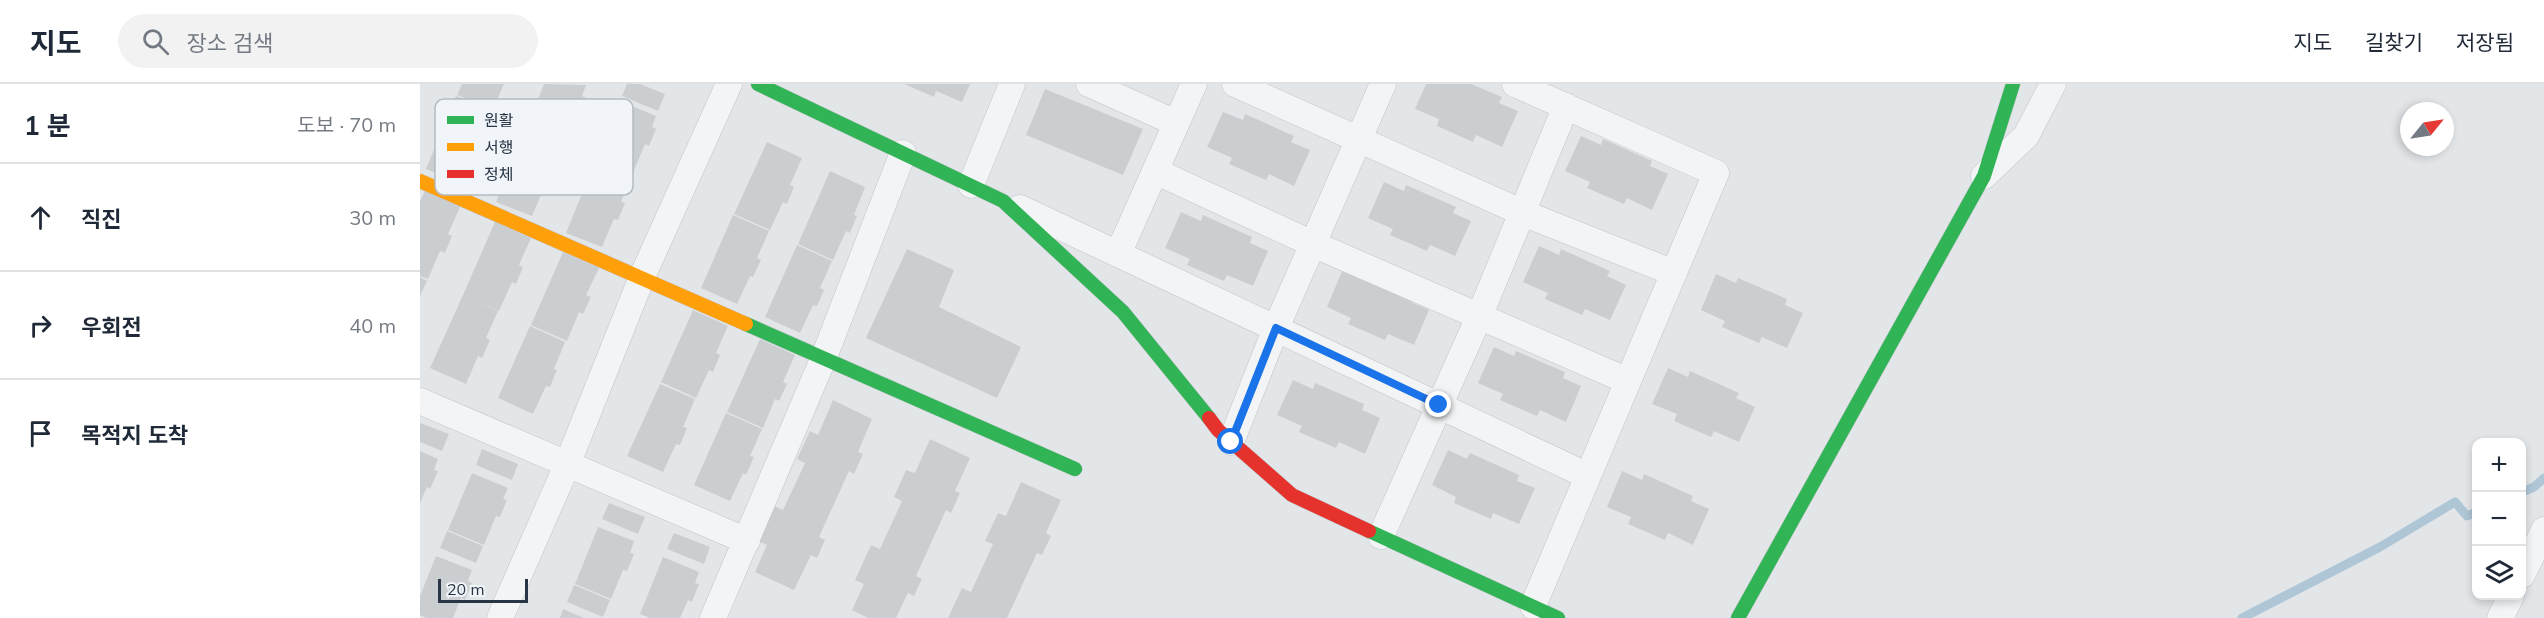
<!DOCTYPE html>
<html lang="ko">
<head>
<meta charset="utf-8">
<style>
  body { margin:0; font-family:Mulish,"Noto Sans KR",sans-serif; background:#f2f2f3; color:#1f2937 }
  .controls { position:absolute; right:18px; bottom:18px; display:grid; overflow:hidden; border-radius:12px; box-shadow:0 3px 9px #0003 }
  .controls button { width:54px; height:54px; display:grid; place-items:center; padding:0; border:0; border-bottom:2px solid #e0e1e3; background:#fff; color:#1f2937; font:30px sans-serif }
  .compass { position:absolute; left:1980px; top:18px; width:54px; height:54px; border-radius:50%; background:#fff; box-shadow:0 3px 9px #0003; rotate:60deg }
  .scale { position:absolute; left:18px; bottom:15px; width:90px; box-sizing:border-box; padding-left:6px; border:3px solid #283544; border-top:0; font-size:16px; line-height:21px; white-space:nowrap; color:#283544; -webkit-text-stroke:4px #f1f4f8; paint-order:stroke }
  .stop { position:absolute; width:18px; height:18px; margin:-14px; border:4px solid #1a73e8; border-radius:50%; background:#fff }
  .stop.end { background:#1a73e8; border-color:#fff; box-shadow:0 2px 6px #0008 }
  .list { margin:0; padding:0; list-style:none }
  h2 { display:flex; justify-content:space-between; align-items:center; height:78px; margin:0; padding:0 24px; font-size:26px }
  h2 small { font-size:20px; font-weight:400; color:#747a83 }
  .list li { display:grid; grid-template-columns:39px 1fr auto; gap:18px; align-items:center; box-sizing:border-box; height:108px; padding:0 24px; border-top:2px solid #e0e1e3 }
  .list b { display:block; font-size:22px; white-space:nowrap }
  .list em { font-size:20px; font-style:normal; color:#747a83 }
  .icon { flex:none; width:33px; height:33px; fill:none; stroke:currentColor; stroke-width:2; stroke-linecap:round; stroke-linejoin:round }
  .map { position:relative; flex:none; width:2124px; height:534px; overflow:hidden }
  header { display:flex; align-items:center; gap:36px; box-sizing:border-box; height:84px; padding:0 30px; background:#fff; border-bottom:2px solid #e0e1e3 }
  header strong { font-size:28px }
  nav { display:flex; gap:33px; margin-inline-start:auto; font-size:21px }
  .search { width:420px; height:54px; background:#f2f2f3; display:flex; align-items:center; gap:15px; box-sizing:border-box; padding:0 21px; border-radius:33px; color:#747a83; font-size:22px }
  main { display:flex }
  aside { flex:1; background:#fff }
  .map>svg:first-child { display:block }
</style>
</head>
<body>
<header>
<strong>지도</strong>
<div class="search"><svg class="icon" aria-label="search" viewBox="0 0 24 24"><circle cx="10" cy="10" r="6"/><path d="M15 15l6 6"/></svg>장소 검색</div>
<nav><a>지도</a><a>길찾기</a><a>저장됨</a></nav>
</header>
<main>
<aside>
<h2>1 분<small>도보 · 70 m</small></h2>
<ul class="list">
<li><svg class="icon" aria-label="ahead" viewBox="0 0 24 24"><path d="M12 20V5M6 11l6-6 6 6"/></svg><div><b>직진</b></div><em>30 m</em></li>
<li><svg class="icon" aria-label="right" viewBox="0 0 24 24"><path d="M7 20v-9h11M14 6l5 5-5 5"/></svg><div><b>우회전</b></div><em>40 m</em></li>
<li><svg class="icon" aria-label="arrive" viewBox="0 0 24 24"><path d="M6 21V4h12l-3 4 3 4H6"/></svg><div><b>목적지 도착</b></div></li>
</ul>
</aside>
<div class="map">
<svg width="2124" height="534" viewBox="0 0 2124 534">
  <rect width="100%" height="100%" fill="#e3e6e9"/>
  <g fill="none" stroke-linecap="round" stroke-linejoin="round">
    <!-- stream -->
    <path stroke="#afc6d6" stroke-width="9" d="M2102 408 2114 403 2124 394
      M1822 534 1960 463 2035 418 2047 432 2056 428"/>
  </g>
  <!-- building -->
  <path fill="#cbced1" d="M42 0H84L73 25 37 11Z
    M124 0 166 1 162 12 166 14 158 31 155 29 143 58 107 43Z
    M207 0H220L245 10 238 27 202 12Z
    M484 0H550L542 18 516 7 514 13Z
    M1006 0H1051L1082 13 1079 19 1098 27 1082 63 1056 51 1053 58 1017 42 1019 35 995 25Z
    M625 5 723 45 703 91 606 51Z
    M36 12 72 27 61 54 65 56 58 73 54 71 42 100 6 85Z
    M200 17 236 32 232 43 236 45 229 62 225 60 213 89 177 74Z
    M803 28 823 36 825 30 874 52 871 58 890 66 874 102 849 90 846 96 809 80 812 74 787 63Z
    M106 44 142 59 131 87 135 88 128 106 124 104 112 132 76 118Z
    M1161 52 1181 61 1183 55 1232 77 1230 82 1248 90 1232 126 1207 114 1204 120 1167 104 1170 98 1145 87Z
    M347 58 382 74 370 101 374 103 367 120 363 118 350 146 314 130Z
    M176 75 212 90 201 118 205 119 198 136 194 135 182 163 146 149Z
    M410 87 445 103 434 131 437 132 430 149 426 147 413 176 378 160Z
    M964 98 984 107 986 101 1036 123 1033 129 1051 137 1035 172 1010 161 1007 167 970 151 973 145 948 134Z
    M5 107 40 123 28 150 32 152 25 169 20 167 8 195 0 192V117Z
    M761 128 781 137 783 131 832 153 830 159 848 167 833 202 807 191 804 197 767 181 770 175 745 164Z
    M313 131 349 147 337 174 341 176 333 193 330 192 317 220 281 204Z
    M75 138 111 154 99 181 103 183 96 200 92 198 79 227 43 211Z
    M377 161 412 177 400 204 404 206 397 222 393 221 380 249 345 233Z
    M1119 162 1139 171 1141 165 1190 187 1187 192 1206 201 1190 236 1165 225 1162 231 1125 215 1128 209 1103 198Z
    M487 165 534 186 519 223 601 263 577 314 446 254Z
    M143 168 179 184 166 211 171 213 163 230 159 228 147 257 111 241Z
    M922 187 942 196 945 190 993 212 991 218 1009 226 994 261 968 250 965 256 928 240 931 234 907 223Z
    M1296 190 1316 199 1318 194 1367 215 1365 221 1383 229 1367 264 1342 253 1339 259 1302 243 1305 237 1281 226Z
    M0 193 7 197 0 212Z
    M43 211 78 227 66 254 70 256 62 274 58 272 46 300 10 284Z
    M273 226 308 242 296 269 300 271 293 288 289 286 276 314 241 298Z
    M110 242 145 258 134 285 137 286 130 303 126 302 113 330 78 314Z
    M340 255 375 271 363 298 367 300 359 317 355 315 343 344 307 328Z
    M1074 263 1094 272 1096 267 1145 288 1143 294 1161 302 1146 338 1120 326 1117 332 1080 316 1083 310 1058 299Z
    M1248 284 1268 293 1270 287 1319 309 1316 314 1335 323 1319 358 1294 347 1291 353 1254 337 1257 330 1232 320Z
    M873 296 893 305 895 299 944 320 942 326 960 334 945 370 919 358 916 364 879 348 882 342 857 331Z
    M240 300 275 315 263 343 267 344 260 361 256 360 243 388 207 372Z
    M413 316 452 335 438 368 443 370 434 390 429 387 399 453 405 456 397 474 391 471 374 506 335 488 347 461 338 457 354 422 363 426 385 379 377 375 390 347 398 351Z
    M306 329 342 345 330 372 334 373 326 391 323 389 310 417 274 401Z
    M0 339 29 350 22 367 0 358Z
    M510 355 550 374 535 407 540 409 531 429 526 426 496 492 502 495 494 512 488 509 476 534H448L432 526 444 500 435 496 451 461 460 465 482 417 474 413 486 386 495 389Z
    M62 365 98 380 92 396 56 381Z
    M1028 366 1047 375 1050 369 1099 391 1097 397 1115 404 1099 440 1073 429 1071 435 1034 419 1036 413 1012 401Z
    M0 367 18 375 14 386 18 387 10 405 7 403 0 419Z
    M1202 387 1222 396 1224 390 1273 412 1271 417 1289 425 1273 461 1248 449 1245 456 1208 440 1211 433 1187 423Z
    M52 389 88 404 83 415 87 416 80 433 76 432 64 461 28 446Z
    M601 398 641 416 626 449 631 452 622 471 617 469 587 534H528L542 504 551 508 573 460 565 457 578 429 586 432Z
    M189 419 225 433 218 450 182 435Z
    M178 443 214 457 210 469 214 470 207 487 203 486 191 515 155 500Z
    M27 447 63 462 56 479 20 464Z
    M254 449 290 463 284 480 247 465Z
    M16 472 52 486 48 497 52 499 45 516 41 514 33 534H6L0 531V512Z
    M243 473 279 488 275 499 279 500 272 518 268 516 260 534H230L220 530Z
    M154 501 190 516 183 533 147 518Z
    M143 525 164 534H140Z"/>
  <g fill="none" stroke-linecap="round" stroke-linejoin="round">
    <!-- street casing -->
    <g stroke="#c1c4c7" stroke-width="27">
      <path id="street" d="M669 0 756 39
        M815 0 1103 129 1254 189
        M1095 0 1296 89 1113 522
        M735 87 893 160 1208 297
        M1564 92 1606 52 1633 0
        M551 101 592 0
        M600 124 698 170 774 0
        M698 170 1168 392
        M0 317 327 457
        M811 358 856 244 963 0
        M961 452 1059 233 1146 22
        M2102 491 2124 446
        M80 534 147 381 222 193 309 0
        M293 534 404 273 483 69
        M2080 534 2091 512"/>
    </g>
    <!-- fast casing -->
    <g stroke="#c1c4c7" stroke-width="15">
      <path id="fast" d="M338 0 583 117 703 228 789 334
        M326 240 655 385
        M949 447 1138 534
        M1318 534 1564 92 1593 0"/>
    </g>
    <!-- slow casing -->
    <g stroke="#c1c4c7" stroke-width="15">
      <path id="slow" d="M0 97 326 240"/>
    </g>
    <!-- jam casing -->
    <g stroke="#c1c4c7" stroke-width="15">
      <path id="jam" d="M789 334 798 346 872 411 949 447"/>
    </g>
    <!-- street -->
    <use href="#street" stroke="#f3f4f5" stroke-width="26"/>
    <!-- fast -->
    <use href="#fast" stroke="#30b455" stroke-width="14"/>
    <!-- slow -->
    <use href="#slow" stroke="#ff9f0a" stroke-width="14"/>
    <!-- jam -->
    <use href="#jam" stroke="#e5322d" stroke-width="14"/>
  </g>
  <g fill="none" stroke-linecap="round" stroke-linejoin="round">
    <!-- route -->
    <path stroke="#1a73e8" stroke-width="8" d="M811 358 856 244 1019 321"/>
  </g>
  <!-- legend -->
  <rect x="15" y="15" width="198" height="96" rx="9" fill="#f1f4f8" stroke="#b5bbc2" stroke-width="1.5"/>
  <rect x="27" y="32" width="27" height="8" fill="#30b455"/>
  <rect x="27" y="59" width="27" height="8" fill="#ff9f0a"/>
  <rect x="27" y="86" width="27" height="8" fill="#e5322d"/>
  <g font-size="16" fill="#283544">
    <text x="64" y="42">원활</text>
    <text x="64" y="69">서행</text>
    <text x="64" y="96">정체</text>
  </g>
</svg>
<div class="controls">
<button>+</button>
<button>−</button>
<button><svg class="icon" aria-label="layers" viewBox="0 0 24 24"><path d="M12 4l9 5-9 5-9-5zM3 14l9 5 9-5"/></svg></button>
</div>
<svg class="compass" viewBox="-18 -18 36 36"><path d="M0-13l5 13h-10z" fill="#e53935"/><path d="M0 13l5-13h-10z" fill="#747a83"/></svg>
<div class="scale">20 m</div>
<div class="stop" style="left:811px;top:358px"></div>
<div class="stop end" style="left:1019px;top:321px"></div>
</div>
</main>
</body>
</html>
